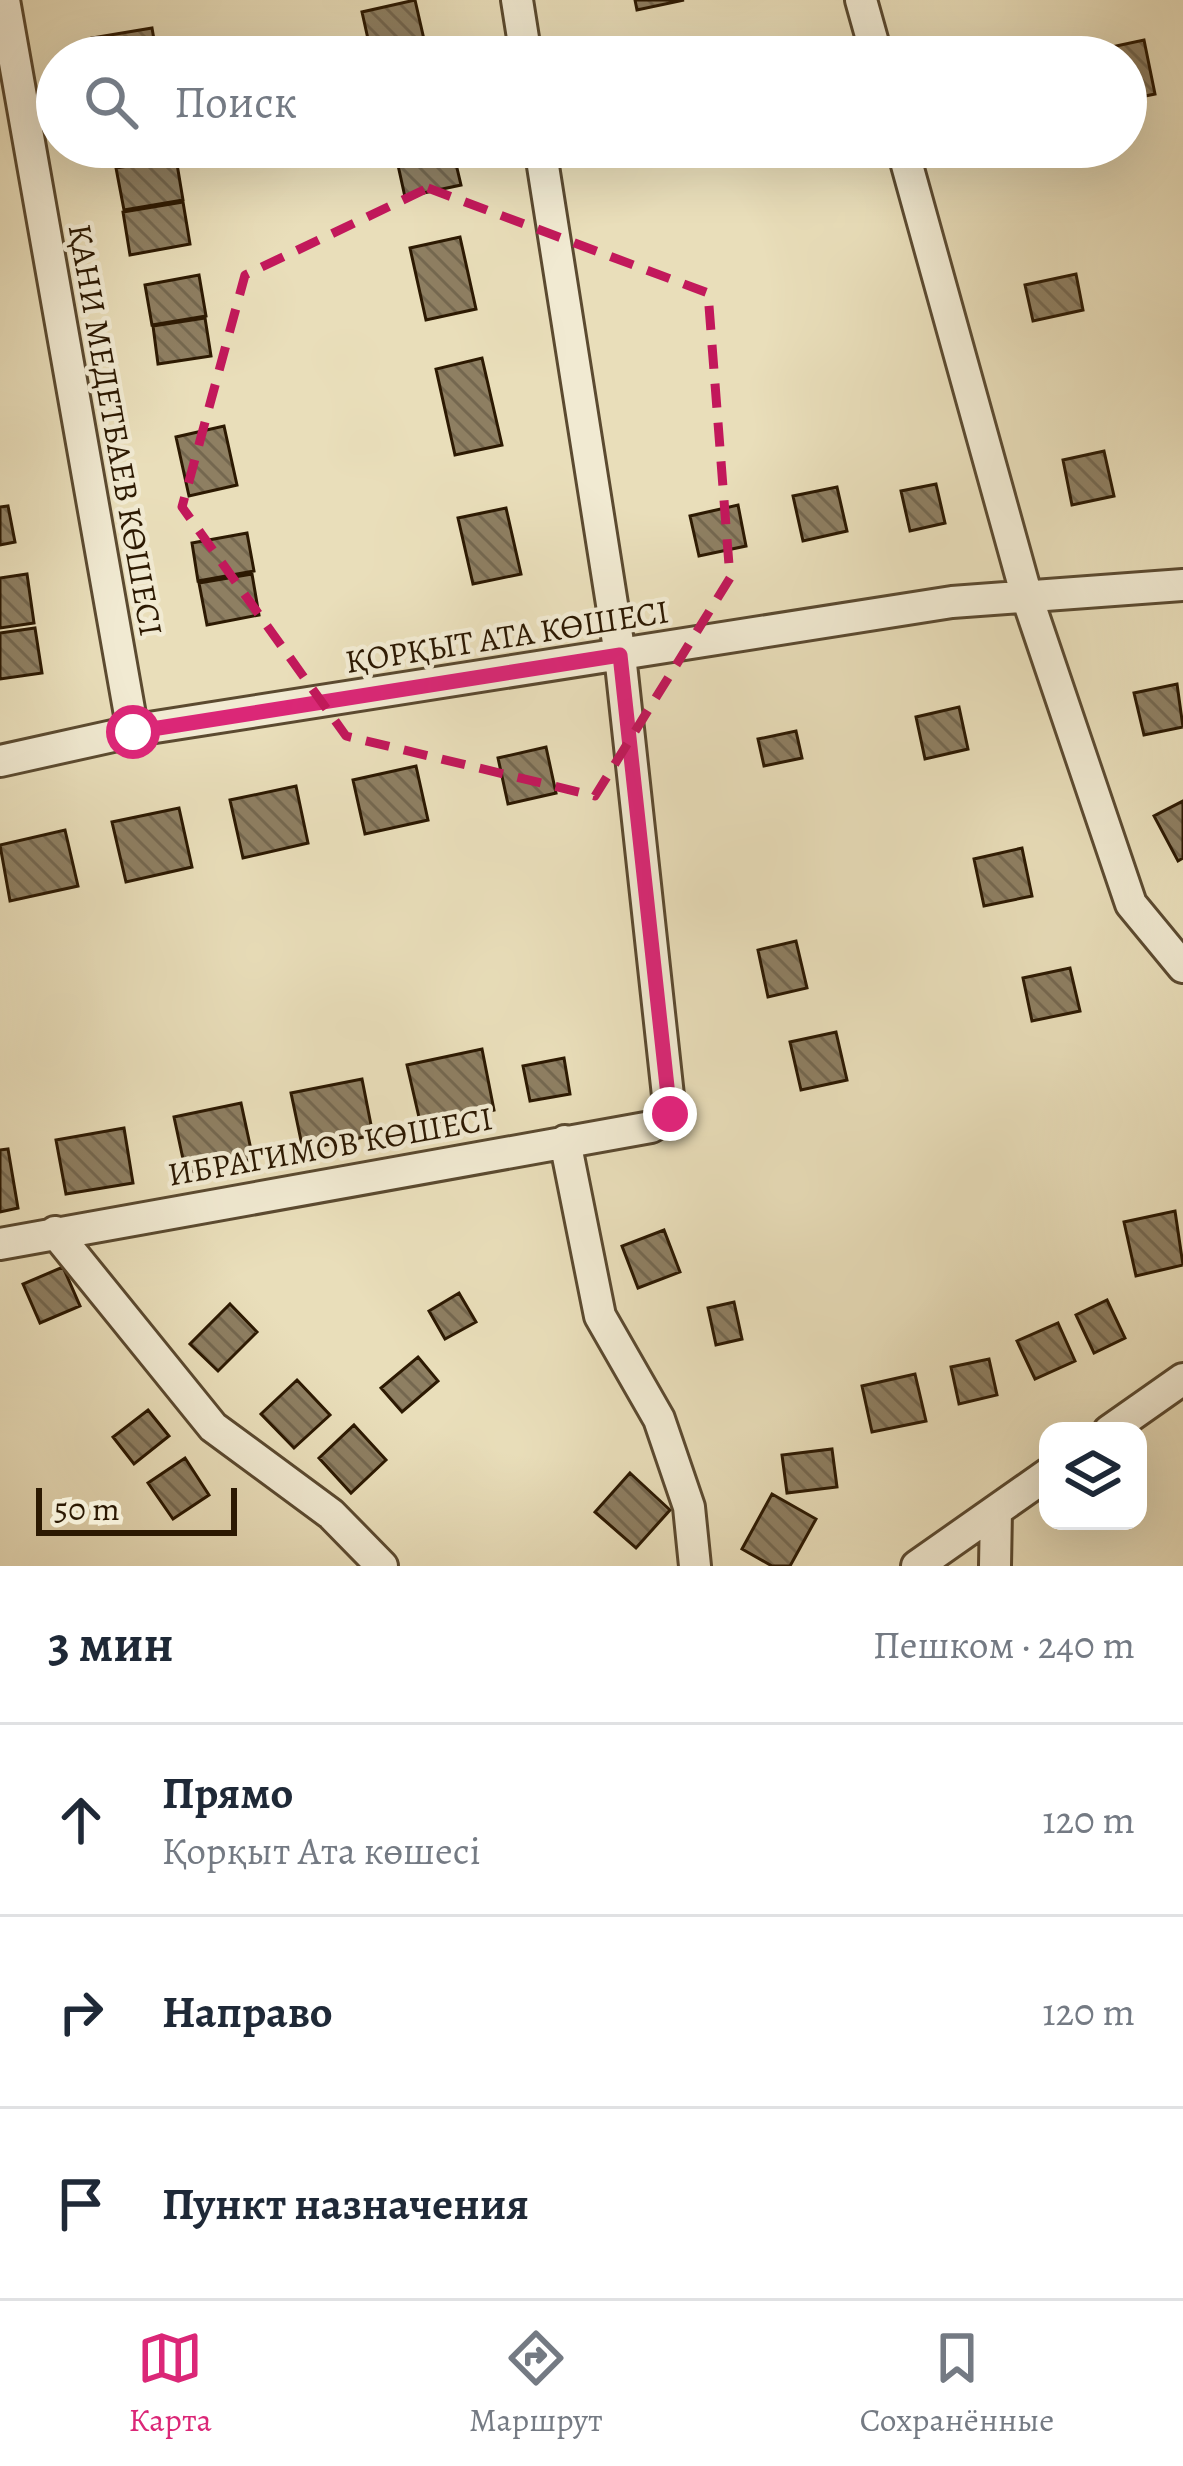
<!DOCTYPE html>
<html lang="ru">
<head>
<meta charset="utf-8">
<style>
  body { margin:0; font-family:Alegreya,serif; background:#f6f6f7; color:#1f2937 }
  .controls { position:absolute; right:36px; bottom:36px; display:grid; overflow:hidden; border-radius:24px; box-shadow:0 12px 48px #0002 }
  .controls button { width:108px; height:108px; display:grid; place-items:center; padding:0; border:0; border-bottom:3px solid #e0e1e3; background:#fff; color:#1f2937; font:60px sans-serif }
  .scale { position:absolute; left:36px; bottom:30px; width:201px; box-sizing:border-box; padding-left:12px; border:6px solid #2c1902; border-top:0; font-size:33px; line-height:42px; white-space:nowrap; color:#2c1902; -webkit-text-stroke:9px #f1ead2; paint-order:stroke }
  .stop { position:absolute; width:36px; height:36px; margin:-27px; border:9px solid #db2777; border-radius:50%; background:#fff }
  .stop.end { background:#db2777; border-color:#fff; box-shadow:0 3px 12px #0008 }
  .list { margin:0; padding:0; list-style:none }
  h2 { display:flex; justify-content:space-between; align-items:center; height:156px; margin:0; padding:0 48px; font-size:51px }
  h2 small { font-size:39px; font-weight:400; color:#747a83 }
  .list li { display:grid; grid-template-columns:78px 1fr auto; gap:36px; align-items:center; box-sizing:border-box; height:192px; padding:0 48px; border-top:3px solid #e0e1e3 }
  .list b { display:block; font-size:45px; white-space:nowrap }
  .list p { margin:0; font-size:39px; white-space:nowrap; color:#747a83 }
  .list em { font-size:39px; font-style:normal; color:#747a83 }
  .icon { flex:none; width:66px; height:66px; fill:none; stroke:currentColor; stroke-width:2; stroke-linecap:round; stroke-linejoin:round }
  .map { position:relative; flex:none; width:1183px; height:1566px; overflow:hidden }
  .search { position:absolute; background:#fff; box-shadow:0 12px 48px #0002; left:36px; right:36px; top:36px; height:132px; display:flex; align-items:center; gap:30px; box-sizing:border-box; padding:0 42px; border-radius:66px; color:#747a83; font-size:45px }
  .sheet { height:732px; background:#fff }
  nav { display:flex; justify-content:space-around; align-items:center; box-sizing:border-box; height:168px; border-top:3px solid #e0e1e3; background:#fff; font-size:33px; color:#747a83 }
  nav a { display:grid; justify-items:center; gap:6px }
  nav .on { color:#db2777 }
  .map>svg:first-child { display:block }
</style>
</head>
<body>
<div class="map">
<svg width="1183" height="1566" viewBox="0 0 1183 1566">
  <defs>
    <pattern id="building-back-hatch" width="6" height="6" patternUnits="userSpaceOnUse" patternTransform="scale(3)"><rect width="6" height="6" fill="#8e7f62"/><path d="M-1 5l2 2M0 0l6 6M5-1l2 2" fill="none" stroke="#74674f"/></pattern>
  </defs>
  <rect width="100%" height="100%" fill="#e9deba"/>
  <filter id="stains"><feTurbulence type="fractalNoise" baseFrequency=".00167" numOctaves="4"/><feColorMatrix values="0 0 0 0 .2 0 0 0 0 .09 0 0 0 0 .02 0 0 0 .5 -.17"/></filter>
  <radialGradient id="worn" r=".72"><stop offset=".6" stop-color="#630" stop-opacity="0"/><stop offset="1" stop-color="#630" stop-opacity=".3"/></radialGradient>
  <!-- building -->
  <path fill="url(#building-back-hatch)" stroke="#2c1902" stroke-width="3" d="M415 0 428 57H372L362 12Z
    M635 0H684L637 10Z
    M152 28 157 57H95L92 38Z
    M1144 40 1155 94 1126 100V57H1094L1093 51Z
    M394 147H452L461 185 405 197Z
    M176 158 183 200 124 210 116 168Z
    M183 202 190 244 130 255 123 212Z
    M460 237 476 309 426 320 410 248Z
    M1076 274 1083 310 1033 321 1025 285Z
    M199 275 206 316 152 325 145 285Z
    M205 318 211 356 158 364 153 326Z
    M482 358 502 445 455 455 436 369Z
    M224 426 237 485 189 496 176 437Z
    M1104 451 1114 496 1072 505 1063 460Z
    M936 484 945 523 910 531 901 491Z
    M837 487 847 531 803 541 793 496Z
    M738 505 746 546 699 556 690 516Z
    M8 506 15 542 0 545V507Z
    M506 508 521 574 473 584 458 518Z
    M247 533 254 571 198 581 192 543Z
    M27 574 34 623 0 628V578Z
    M252 574 259 615 207 625 199 583Z
    M35 628 42 673 0 679V633Z
    M1177 684 1183 727 1144 735 1134 693Z
    M959 707 968 749 925 759 916 717Z
    M796 731 802 758 764 766 758 739Z
    M546 747 556 793 508 804 498 758Z
    M416 766 428 820 365 834 353 780Z
    M296 786 308 843 243 858 230 800Z
    M1183 801V858L1178 861 1154 816Z
    M179 808 192 867 126 882 112 822Z
    M65 830 78 886 10 901 0 845Z
    M1022 848 1032 896 984 906 974 859Z
    M796 941 807 988 768 997 758 950Z
    M1070 968 1080 1011 1032 1021 1023 978Z
    M836 1032 847 1080 801 1090 790 1042Z
    M482 1049 494 1110 421 1126 407 1065Z
    M564 1058 570 1094 530 1101 523 1066Z
    M362 1079 373 1135 303 1150 291 1093Z
    M241 1103 253 1159 186 1173 174 1117Z
    M124 1128 133 1183 66 1194 56 1140Z
    M8 1149 18 1208 0 1212V1150Z
    M1175 1211 1183 1265 1136 1276 1124 1222Z
    M664 1230 680 1272 638 1288 622 1246Z
    M63 1267 80 1306 40 1323 23 1284Z
    M459 1293 476 1322 445 1339 429 1311Z
    M1107 1300 1125 1338 1094 1353 1076 1315Z
    M734 1302 742 1339 716 1345 708 1308Z
    M230 1304 257 1332 218 1371 190 1344Z
    M1058 1323 1075 1361 1035 1379 1017 1341Z
    M418 1357 438 1381 402 1412 381 1388Z
    M989 1359 997 1395 959 1404 951 1367Z
    M915 1374 926 1421 872 1432 862 1386Z
    M297 1380 330 1415 294 1448 261 1414Z
    M148 1410 169 1436 134 1464 113 1437Z
    M354 1425 386 1460 351 1493 319 1458Z
    M832 1449 837 1487 787 1493 782 1455Z
    M185 1458 209 1495 173 1519 148 1483Z
    M630 1473 670 1510 636 1548 595 1512Z
    M772 1494 816 1519 790 1566H772L742 1549Z"/>
  <g fill="none" stroke-linecap="round" stroke-linejoin="round">
    <!-- street casing -->
    <g stroke="#5b4a30" stroke-width="36">
      <path id="street" d="M4 0 133 732
        M517 0 526 57
        M861 0 877 57
        M902 147 1027 597 1131 904 1183 967
        M0 761 149 728 952 602 1183 585
        M565 1141 600 1316 659 1419 689 1507 695 1566
        M55 1232 213 1427 331 1514 382 1566
        M0 1244 651 1127 670 1114 620 655 540 147
        M1109 1431 1183 1379
        M917 1566 1048 1474
        M995 1566 996 1511"/>
    </g>
    <!-- street -->
    <use href="#street" stroke="#f1ead2" stroke-width="30"/>
  </g>
  <g fill="none" stroke-linecap="round" stroke-linejoin="round">
    <!-- route -->
    <path stroke="#db2777" stroke-width="15" d="M133 732 620 655 670 1114"/>
  </g>
  <!-- marked area -->
  <path fill="none" stroke="#c2185b" stroke-width="9" stroke-dasharray="24 15" stroke-linejoin="round" d="M428 188 708 293 730 578 595 796 346 736 182 507 245 275Z"/>
  <g text-anchor="middle" dominant-baseline="central" stroke-width="9" stroke-linejoin="round" paint-order="stroke">
    <!-- street labels -->
    <g font-size="33" fill="#2c1902" stroke="#f1ead2">
      <text transform="translate(116 430) rotate(80)">ҚАНИ МЕДЕТБАЕВ КӨШЕСІ</text>
      <text transform="translate(507 636) rotate(-9)">ҚОРҚЫТ АТА КӨШЕСІ</text>
      <text transform="translate(330 1146) rotate(-10)">ИБРАГИМОВ КӨШЕСІ</text>
    </g>
  </g>
  <rect width="100%" height="100%" filter="url(#stains)"/>
  <rect width="100%" height="100%" fill="url(#worn)"/>
</svg>
<div class="controls">
<button><svg class="icon" aria-label="layers" viewBox="0 0 24 24"><path d="M12 4l9 5-9 5-9-5zM3 14l9 5 9-5"/></svg></button>
</div>
<div class="scale">50 m</div>
<div class="stop" style="left:133px;top:732px"></div>
<div class="stop end" style="left:670px;top:1114px"></div>
<div class="search"><svg class="icon" aria-label="search" viewBox="0 0 24 24"><circle cx="10" cy="10" r="6"/><path d="M15 15l6 6"/></svg>Поиск</div>
</div>
<section class="sheet">
<h2>3 мин<small>Пешком · 240 m</small></h2>
<ul class="list">
<li><svg class="icon" aria-label="ahead" viewBox="0 0 24 24"><path d="M12 20V5M6 11l6-6 6 6"/></svg><div><b>Прямо</b><p>Қорқыт Ата көшесі</p></div><em>120 m</em></li>
<li><svg class="icon" aria-label="right" viewBox="0 0 24 24"><path d="M7 20v-9h11M14 6l5 5-5 5"/></svg><div><b>Направо</b></div><em>120 m</em></li>
<li><svg class="icon" aria-label="arrive" viewBox="0 0 24 24"><path d="M6 21V4h12l-3 4 3 4H6"/></svg><div><b>Пункт назначения</b></div></li>
</ul>
</section>
<nav>
<a class="on"><svg class="icon" aria-label="map" viewBox="0 0 24 24"><path d="M3 6l6-2 6 2 6-2v14l-6 2-6-2-6 2zM9 4v14M15 6v14"/></svg>Карта</a>
<a><svg class="icon" aria-label="directions" viewBox="0 0 24 24"><path d="M12 3l9 9-9 9-9-9zM9 14v-3h6M13 9l2 2-2 2"/></svg>Маршрут</a>
<a><svg class="icon" aria-label="saved" viewBox="0 0 24 24"><path d="M7 4h10v16l-5-4-5 4z"/></svg>Сохранённые</a>
</nav>
</body>
</html>
